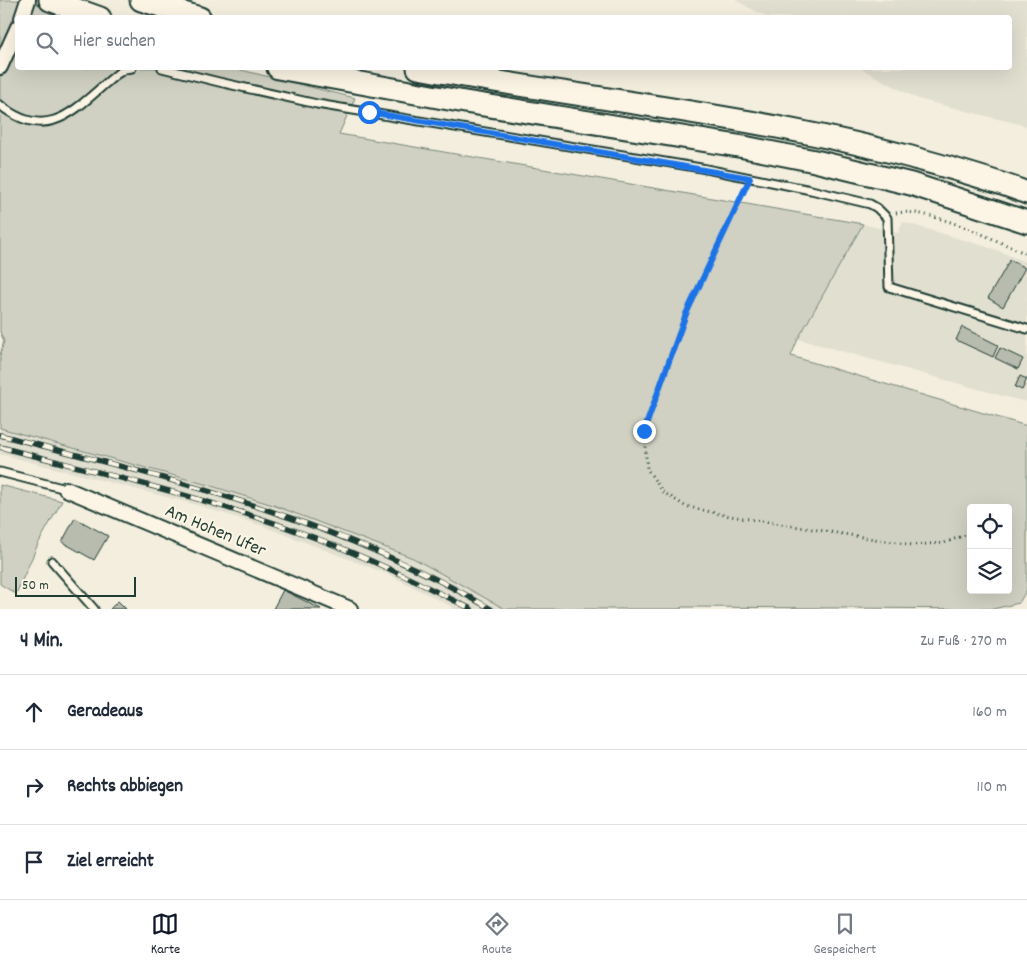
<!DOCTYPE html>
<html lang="de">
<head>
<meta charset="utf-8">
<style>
  body { margin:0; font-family:Dekko,sans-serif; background:#f2f2f3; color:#1f2937 }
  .controls { position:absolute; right:15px; bottom:15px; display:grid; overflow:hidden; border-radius:5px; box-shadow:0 5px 20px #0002 }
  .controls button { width:45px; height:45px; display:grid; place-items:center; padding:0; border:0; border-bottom:1px solid #e0e1e3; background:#fff; color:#1f2937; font:25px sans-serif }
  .scale { position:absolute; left:15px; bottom:12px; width:121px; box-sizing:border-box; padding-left:5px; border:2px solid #1f3d34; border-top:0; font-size:14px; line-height:18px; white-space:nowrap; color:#1f3d34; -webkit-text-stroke:4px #fcf5e5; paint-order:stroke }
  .stop { position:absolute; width:15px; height:15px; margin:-11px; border:4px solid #1a73e8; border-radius:50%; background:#fff }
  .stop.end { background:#1a73e8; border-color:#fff; box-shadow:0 1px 5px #0008 }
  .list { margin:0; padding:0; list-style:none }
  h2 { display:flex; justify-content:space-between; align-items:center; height:65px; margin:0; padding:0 20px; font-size:21px }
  h2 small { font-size:16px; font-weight:400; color:#747a83 }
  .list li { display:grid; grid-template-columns:32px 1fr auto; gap:15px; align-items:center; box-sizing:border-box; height:75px; padding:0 20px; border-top:1px solid #e0e1e3 }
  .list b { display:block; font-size:19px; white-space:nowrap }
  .list em { font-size:16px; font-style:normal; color:#747a83 }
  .icon { flex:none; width:28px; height:28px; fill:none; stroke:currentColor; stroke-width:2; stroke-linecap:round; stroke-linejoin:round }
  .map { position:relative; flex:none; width:1027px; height:609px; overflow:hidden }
  .search { position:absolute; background:#fff; box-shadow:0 5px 20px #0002; left:15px; right:15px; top:15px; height:55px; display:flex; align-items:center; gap:12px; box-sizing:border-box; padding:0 18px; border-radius:5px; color:#747a83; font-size:19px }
  .sheet { height:290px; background:#fff }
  nav { display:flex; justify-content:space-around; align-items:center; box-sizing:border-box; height:70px; border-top:1px solid #e0e1e3; background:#fff; font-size:14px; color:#747a83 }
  nav a { display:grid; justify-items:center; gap:2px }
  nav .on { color:#111827 }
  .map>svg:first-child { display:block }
</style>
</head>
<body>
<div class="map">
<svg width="1027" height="609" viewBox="0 0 1027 609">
  <rect width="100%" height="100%" fill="#f3eede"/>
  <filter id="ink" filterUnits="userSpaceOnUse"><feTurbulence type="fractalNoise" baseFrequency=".02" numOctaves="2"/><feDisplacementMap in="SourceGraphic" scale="10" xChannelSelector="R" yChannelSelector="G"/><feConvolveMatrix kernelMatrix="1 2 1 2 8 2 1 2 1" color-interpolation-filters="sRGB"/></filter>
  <g filter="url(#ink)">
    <!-- built -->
    <path fill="#e1dfd0" d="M735 0H1027V126L918 99 860 68H1010V18L767 17Z
      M903 222 997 250 1027 263V398L1025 402 798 339 863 224 898 233Z
      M0 428 208 485 273 505 413 558 505 609H456L390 575 263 526 197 505 0 454Z"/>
    <!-- green -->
    <path fill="#d0d1c2" stroke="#78877b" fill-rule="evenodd" d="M0 0H26L76 17 18 18V68H233L355 98 339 134 863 224 798 339 791 356 1027 426V589L1019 603 993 609 682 607 681 609H505L413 558 273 505 208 485 0 428V355L4 341 0 332ZM971 508H1008V590H971Z
      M0 485 62 501 38 544 16 594 0 584Z"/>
    <!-- building -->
    <path fill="#b8bcae" stroke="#1f3d34" d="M1010 260 1025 268 1003 307 988 298Z
      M962 327 998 345 993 357 956 340Z
      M1000 348 1023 359 1018 369 995 358Z
      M1020 376 1027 379 1022 390 1015 387Z
      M75 518 108 536 94 560 62 542Z
      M283 590 321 609H273Z
      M118 601 126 609H110Z"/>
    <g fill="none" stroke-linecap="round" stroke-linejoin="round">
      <!-- service casing -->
      <g stroke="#1f3d34" stroke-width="11">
        <path id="service" d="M162 68 219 82 317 104 701 168 811 190 870 204 877 208 887 218 889 287 1027 329
          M0 105C51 146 78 105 117 74L125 69 132 68
          M0 472 66 489
          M52 561 94 609"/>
      </g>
      <!-- minor casing -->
      <g stroke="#1f3d34" stroke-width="18">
        <path id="minor" d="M22 18 28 0
          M0 67 18 27
          M66 489 350 609"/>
      </g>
      <!-- primary casing -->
      <g stroke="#1f3d34" stroke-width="25">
        <path id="primary" d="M50 0 100 18
          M141 0 200 18
          M278 68 465 102 744 147 815 161 911 184 1027 222
          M418 68C581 98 747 114 907 156 947 167 989 178 1027 193"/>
      </g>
      <!-- path -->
      <path stroke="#1f3d34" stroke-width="3" stroke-dasharray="1 4" stroke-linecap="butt" d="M745 187 686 314 644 431 647 469 663 492 685 506 724 515 912 545 944 543 965 535
        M896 213C929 207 994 240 1027 254"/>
      <!-- service -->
      <use href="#service" stroke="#fcf5e5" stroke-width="7"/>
      <!-- minor -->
      <use href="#minor" stroke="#fcf5e5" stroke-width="14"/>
      <!-- primary -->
      <use href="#primary" stroke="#fcf5e5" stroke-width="21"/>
      <!-- rail casing -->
      <g stroke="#1f3d34" stroke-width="5.5">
        <path id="rail" d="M0 435C168 478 340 520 491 609
          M0 447C101 473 204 497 302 533 361 554 416 581 471 609"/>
      </g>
      <!-- rail -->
      <use href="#rail" stroke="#fcf5e5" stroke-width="4" stroke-dasharray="11" stroke-linecap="butt"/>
    </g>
  </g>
  <g fill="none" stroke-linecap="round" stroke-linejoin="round" filter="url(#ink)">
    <!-- route -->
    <path stroke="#1a73e8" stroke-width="6" d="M369 112 750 178 686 314 644 431"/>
  </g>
  <g text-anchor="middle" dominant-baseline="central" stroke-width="4" stroke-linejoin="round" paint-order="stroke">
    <!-- street labels -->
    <g font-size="19" fill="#1f3d34" stroke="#fcf5e5">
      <text transform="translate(215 532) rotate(23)">Am Hohen Ufer</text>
    </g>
  </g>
</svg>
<div class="controls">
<button><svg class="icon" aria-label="locate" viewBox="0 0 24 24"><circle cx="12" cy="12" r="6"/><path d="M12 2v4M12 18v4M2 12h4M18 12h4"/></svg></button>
<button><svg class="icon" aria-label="layers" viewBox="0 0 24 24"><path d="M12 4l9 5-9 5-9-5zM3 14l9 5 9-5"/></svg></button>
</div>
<div class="scale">50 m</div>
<div class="stop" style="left:369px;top:112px"></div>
<div class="stop end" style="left:644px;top:431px"></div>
<div class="search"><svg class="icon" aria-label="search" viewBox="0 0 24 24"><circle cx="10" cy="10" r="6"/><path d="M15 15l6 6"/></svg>Hier suchen</div>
</div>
<section class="sheet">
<h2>4 Min.<small>Zu Fuß · 270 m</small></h2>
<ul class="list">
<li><svg class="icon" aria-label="ahead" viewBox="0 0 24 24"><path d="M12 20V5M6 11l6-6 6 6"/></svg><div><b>Geradeaus</b></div><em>160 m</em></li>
<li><svg class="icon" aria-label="right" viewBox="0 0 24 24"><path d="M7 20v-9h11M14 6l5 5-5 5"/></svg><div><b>Rechts abbiegen</b></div><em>110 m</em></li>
<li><svg class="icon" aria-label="arrive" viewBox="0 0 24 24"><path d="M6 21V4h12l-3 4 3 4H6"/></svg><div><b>Ziel erreicht</b></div></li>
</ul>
</section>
<nav>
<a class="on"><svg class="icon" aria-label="map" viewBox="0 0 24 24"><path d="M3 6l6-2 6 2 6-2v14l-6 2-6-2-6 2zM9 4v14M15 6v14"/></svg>Karte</a>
<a><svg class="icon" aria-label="directions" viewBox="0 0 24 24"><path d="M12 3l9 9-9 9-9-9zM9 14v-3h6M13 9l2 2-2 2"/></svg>Route</a>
<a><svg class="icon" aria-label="saved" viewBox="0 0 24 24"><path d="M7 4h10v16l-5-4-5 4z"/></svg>Gespeichert</a>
</nav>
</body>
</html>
